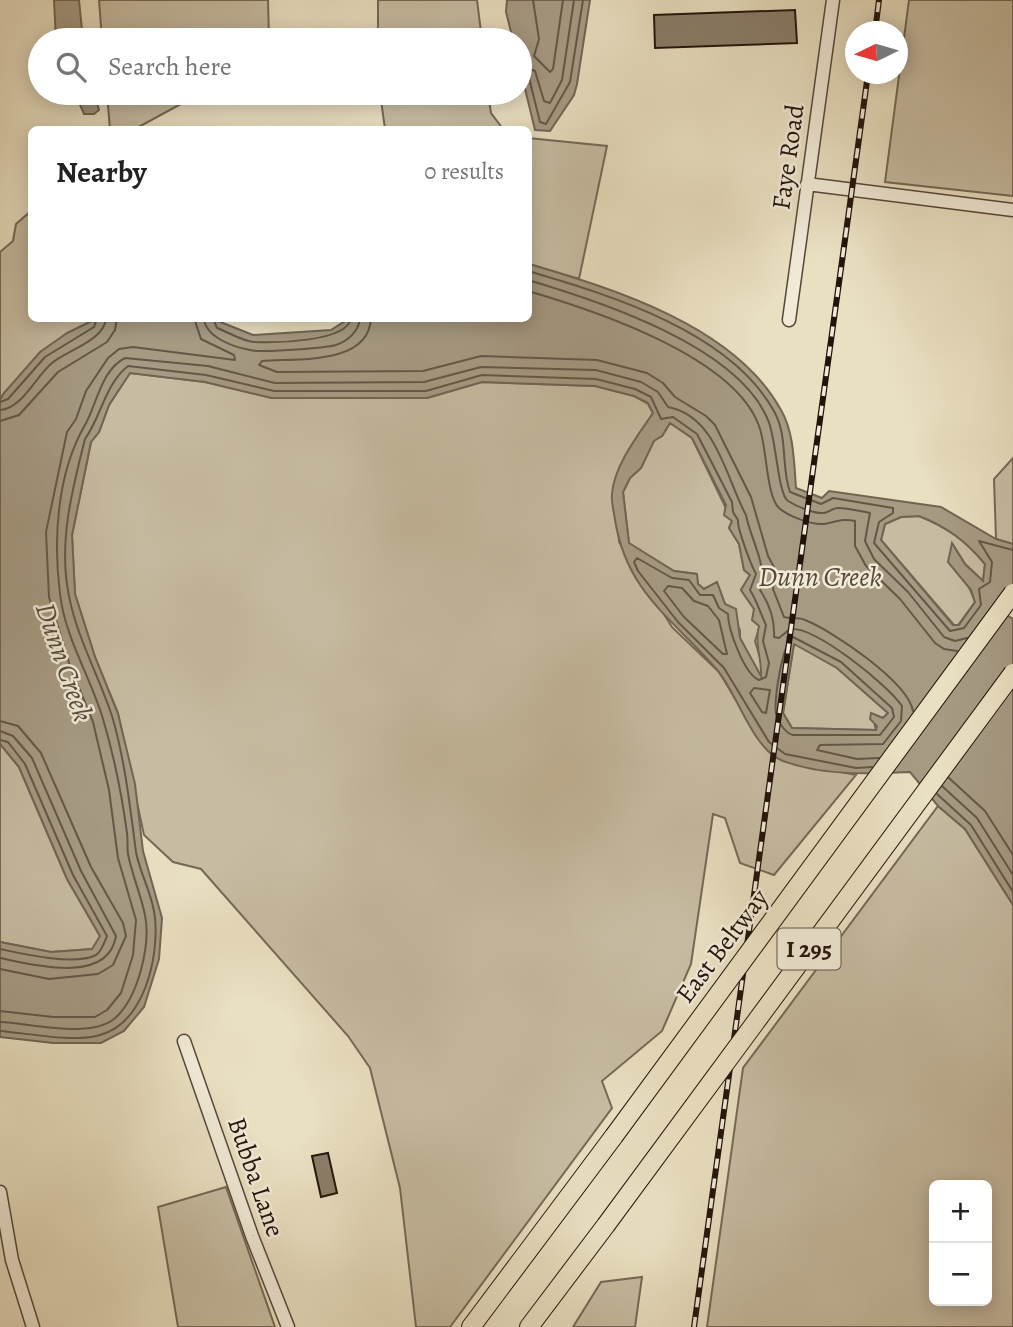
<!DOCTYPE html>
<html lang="en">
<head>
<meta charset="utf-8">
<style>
  body { margin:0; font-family:Alegreya,serif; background:#f6f6f6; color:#222 }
  .controls { position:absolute; right:21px; bottom:21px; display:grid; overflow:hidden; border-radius:10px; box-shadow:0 4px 18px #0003 }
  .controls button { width:63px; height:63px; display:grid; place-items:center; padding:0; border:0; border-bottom:2px solid #e0e0e0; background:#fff; color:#222; font:35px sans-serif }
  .compass { position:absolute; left:845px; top:21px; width:63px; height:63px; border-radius:50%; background:#fff; box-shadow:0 4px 18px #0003; rotate:265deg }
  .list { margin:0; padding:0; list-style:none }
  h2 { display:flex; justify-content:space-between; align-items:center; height:91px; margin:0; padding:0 28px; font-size:30px }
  h2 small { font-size:23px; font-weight:400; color:#767676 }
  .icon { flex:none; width:38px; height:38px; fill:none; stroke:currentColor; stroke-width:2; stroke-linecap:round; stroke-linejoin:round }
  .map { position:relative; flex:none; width:1013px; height:1327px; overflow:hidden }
  .search { position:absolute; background:#fff; box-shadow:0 4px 18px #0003; left:28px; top:28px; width:504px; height:77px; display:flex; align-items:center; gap:18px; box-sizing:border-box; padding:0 24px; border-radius:38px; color:#767676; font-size:26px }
  .panel { position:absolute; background:#fff; box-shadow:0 4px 18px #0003; left:28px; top:126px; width:504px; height:196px; border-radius:10px }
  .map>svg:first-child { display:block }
</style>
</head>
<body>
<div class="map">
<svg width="1013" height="1327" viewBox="0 0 1013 1327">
  <rect width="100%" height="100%" fill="#e9dfc1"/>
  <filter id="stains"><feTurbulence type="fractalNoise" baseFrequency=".00286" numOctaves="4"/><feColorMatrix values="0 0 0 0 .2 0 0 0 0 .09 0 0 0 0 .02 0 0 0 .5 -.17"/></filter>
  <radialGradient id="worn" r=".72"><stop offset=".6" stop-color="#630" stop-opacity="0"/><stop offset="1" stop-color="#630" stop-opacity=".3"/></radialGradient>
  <!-- green -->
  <path fill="#c7bca2" stroke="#756856" stroke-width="2" fill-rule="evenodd" d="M99 0H268L269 40H102Z
    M378 0H477L482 40H378Z
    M909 0H1013V196L885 182Z
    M107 93H271V98L201 93 135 129 110 130Z
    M380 93H488L491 113 503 129H385Z
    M528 138 607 146 579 279 529 264Z
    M31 211 32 318 96 319 67 333 4 393 0 400V252L13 241 16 224Z
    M130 373 205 382 272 398H427L482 382 595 386 634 396 648 404 653 413 617 477 619 542 672 627 719 672 764 746 782 760 856 775 774 875 740 863 725 818 713 814 691 964 662 1031 602 1081 612 1108 450 1327H416L400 1188 370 1068 348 1036 201 869 173 862 144 835 118 713 95 657 75 594 72 535 91 442 99 432 109 405Z
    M670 423 692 438 732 521 729 528 739 544 744 570 750 575 741 590 754 609 760 626 755 641 762 664 761 678 740 638V630L725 604 717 583 704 589 698 584 696 574 674 571 629 544 623 492 630 478 641 468 654 440 662 436Z
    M1013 458V544L996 539 994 479Z
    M919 516C947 527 966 541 985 564L983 581 965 564 953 545C956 574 967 577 975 602L958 625H954L881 540 885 524 901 517Z
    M794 643 837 668 888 713 883 718 872 714 876 730 792 728 783 713Z
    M0 744 19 767 67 879 100 936 93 949 51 952 0 942Z
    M938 806 965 829 1013 905V1327H707L743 1068ZM934 1185H987V1301H934Z
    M226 1187 275 1327H178L158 1207Z
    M642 1277 635 1327H573L601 1282Z"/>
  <!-- water -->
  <path fill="#a69a83" stroke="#726453" stroke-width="2" fill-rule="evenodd" d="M79 0 83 40H56L54 0Z
    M507 0H590L577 84 574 95 550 131 535 130 520 68V40H513L506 12Z
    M75 93H94L99 110 94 114H84Z
    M529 264C614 289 735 326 781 410 794 432 794 463 796 488L822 498 829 491 941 507 996 539 1013 544V604L1005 614 1013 619V905L965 829 938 806 910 772C869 774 823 776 783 761 753 750 738 695 718 671 674 619 627 594 615 520 614 512 611 502 612 494 614 466 638 435 653 413L648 403 634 396 595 386 482 382 427 398H272L205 382 130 373 109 405 99 432 91 442 72 535 75 594 95 657 118 714 135 784 143 851 162 918 159 959 144 1007 124 1031 101 1043H53L0 1037V942L51 952 92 949 100 936 67 879 19 767 0 744V400L4 393 40 352 67 333 96 319H213L253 335 331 330 348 319 528 318ZM670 423 692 438 726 505 724 515 732 521 729 528 739 544 744 570 750 575 741 590 754 609 752 620 759 626C754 644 762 658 761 676L740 638 736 609 725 604 717 582 704 589 698 584 697 574 674 571 629 543 623 492 630 478 641 468 654 441 662 436ZM919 516C947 527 966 541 985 564L983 581 965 564 952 543 948 562 971 590 975 602 959 625H953L881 540 885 524 901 517ZM794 644 837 668 888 713 883 718 871 713 870 719 877 726 876 730 792 728 783 713Z"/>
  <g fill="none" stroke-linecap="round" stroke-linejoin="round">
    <!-- shore -->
    <path stroke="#645747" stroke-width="2" d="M533 0 539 39 534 56 550 72 553 69 563 0
      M520 65 535 71 544 101 550 103 562 80 574 0
      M520 74 529 78 540 122 546 124 570 82 583 0
      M528 271C610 295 732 332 775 413 788 438 781 468 790 492L821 504 833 498 893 508V513L879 522 874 543 950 631 964 628 981 605 979 589 990 582 992 562 979 541 1013 550
      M528 280C599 301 738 346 768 420 776 437 778 495 788 501 796 506 814 514 824 513 829 512 833 508 838 508 848 508 860 511 870 513L865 541 874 559 908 592 944 637 955 641 967 638
      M528 291C593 310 734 356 759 426 767 446 766 496 779 508 788 516 811 525 824 524 836 522 842 518 855 521V546L866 566 900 599 935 643 944 649 957 651
      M204 318C205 337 233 347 250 350 261 353 325 348 336 345 348 341 359 331 360 318
      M213 318 217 328C228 332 242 341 254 342 274 343 348 342 351 318
      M371 318C369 366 295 358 262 361L259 365 277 372 423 371 481 356 597 360 647 373 663 383 675 397 706 416 715 425 751 497 768 556 774 567 773 589 784 617C791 619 798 617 805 620 833 631 908 682 913 711
      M0 402 8 399 45 357 94 327 97 318
      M0 410C22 409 36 376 52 363 68 350 105 340 106 318
      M0 421 19 415 58 372 107 342 115 330 117 318
      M668 586 682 588 694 601 708 606 719 620 727 654H723L684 617 664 591Z
      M793 637 841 662 892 708 894 717 880 735H793C785 733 778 722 776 714 774 699 782 644 793 637Z
      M754 688 770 690 766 713 762 712 750 693Z
      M0 721 18 726 41 753 91 867 123 923 126 936 113 965 98 974 49 979 0 969
      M0 731 13 736 32 758 81 871 116 936C108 985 33 965 0 958
      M0 740 8 742 25 764 73 875 107 936C105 941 101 952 96 955 75 966 23 954 0 949
      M949 778 985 811 1013 855
      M942 786 977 818 1013 875
      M937 794 971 825 1013 892
      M0 1011 53 1017H95L107 1010 121 993 133 955 136 920 118 858 109 790 93 722 70 666 49 597 46 532 67 432 76 419 86 391 108 358 119 349 133 347 235 360 234 355 201 339 194 318
      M0 1022C30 1023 89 1039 114 1019 138 999 151 945 145 915 141 895 132 875 128 854 127 847 128 840 127 833 122 796 114 756 103 719 91 678 65 638 60 594 53 539 57 473 85 425 97 404 101 370 125 358L208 366 275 383 424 382 481 367 596 370 641 382 658 392 668 407C717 416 726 479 746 515 750 538 769 568 760 590 770 605 775 620 774 637L779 638 790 629C815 626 888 685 902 706L901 721 883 744 820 745 817 750 857 759 879 758
      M0 1031C26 1033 76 1043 100 1035 144 1023 159 958 155 918 153 895 140 874 136 852 130 807 125 760 112 716 99 676 77 638 69 596 58 544 72 490 85 439 101 417 105 384 128 366L206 375 274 391H426L482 375 596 379 635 389 651 397 661 419 673 417 697 434 732 502 733 512 738 520C737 528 751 565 756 574L750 590C758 603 760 613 766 625L763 641 769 663 766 677 759 680C744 674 728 629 728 614L719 608 713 595H700L689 580 672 578 637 558 634 562 638 571 678 622 724 668 769 742 785 754 856 768 872 767"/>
  </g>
  <!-- building -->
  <path fill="#8a7e6a" stroke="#23140b" stroke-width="2" d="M795 10 797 43 655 48 654 15Z
    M328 1153 337 1193 321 1197 312 1156Z"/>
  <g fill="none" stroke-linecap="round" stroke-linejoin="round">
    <!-- minor casing -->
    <g stroke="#544738" stroke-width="15">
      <path id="minor" d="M807 184 1013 210
        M789 320 833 0
        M184 1041 252 1236 288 1327
        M0 1192 12 1260 33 1327"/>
    </g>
    <!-- highway casing -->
    <g stroke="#23140b" stroke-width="20">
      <path id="highway" d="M471 1327 614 1136
        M529 1327 606 1225"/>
    </g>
    <!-- minor -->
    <use href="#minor" stroke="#f1ead7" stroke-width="12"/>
    <!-- highway -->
    <use href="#highway" stroke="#e9dfc1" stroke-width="18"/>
    <!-- rail casing -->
    <g stroke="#23140b" stroke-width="6">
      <path id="rail" d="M875 32 879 0
        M694 1327 868 74"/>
    </g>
    <!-- rail -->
    <use href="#rail" stroke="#f1ead7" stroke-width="3.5" stroke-dasharray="10" stroke-linecap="butt"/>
    <!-- highway-bridge casing -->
    <g stroke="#23140b" stroke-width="20" stroke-linecap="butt">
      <path id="highway-bridge" d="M614 1136 1013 593
        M606 1225 1013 673"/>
    </g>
    <!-- highway-bridge -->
    <use href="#highway-bridge" stroke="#e9dfc1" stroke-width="18"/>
  </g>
  <g text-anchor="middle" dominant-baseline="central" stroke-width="5" stroke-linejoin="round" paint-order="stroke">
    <!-- shield labels -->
    <rect fill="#f1ead7" stroke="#615448" stroke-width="2" x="777.5" y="928.5" width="63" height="41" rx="5"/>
    <g font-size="24" font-weight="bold" fill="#23140b">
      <text x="809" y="949">I 295</text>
    </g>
    <!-- street labels -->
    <g font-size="26" fill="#23140b" stroke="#f1ead7">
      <text transform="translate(788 157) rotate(-82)">Faye Road</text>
      <text transform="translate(722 946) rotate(-53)">East Beltway</text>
      <text transform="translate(256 1177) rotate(71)">Bubba Lane</text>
    </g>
    <!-- water labels -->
    <g font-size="28" font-style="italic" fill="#574a3b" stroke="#f1ead7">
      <text x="820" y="577">Dunn Creek</text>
      <text transform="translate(64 662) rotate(71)">Dunn Creek</text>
    </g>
  </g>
  <rect width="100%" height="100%" filter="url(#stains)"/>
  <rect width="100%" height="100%" fill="url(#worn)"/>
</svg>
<div class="controls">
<button>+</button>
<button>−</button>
</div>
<svg class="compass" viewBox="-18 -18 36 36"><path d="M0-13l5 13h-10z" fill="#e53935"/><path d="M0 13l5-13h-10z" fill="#767676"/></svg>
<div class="search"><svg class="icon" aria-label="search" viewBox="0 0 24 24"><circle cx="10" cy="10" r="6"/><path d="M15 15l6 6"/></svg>Search here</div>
<section class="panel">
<h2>Nearby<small>0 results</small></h2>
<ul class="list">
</ul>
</section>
</div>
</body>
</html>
